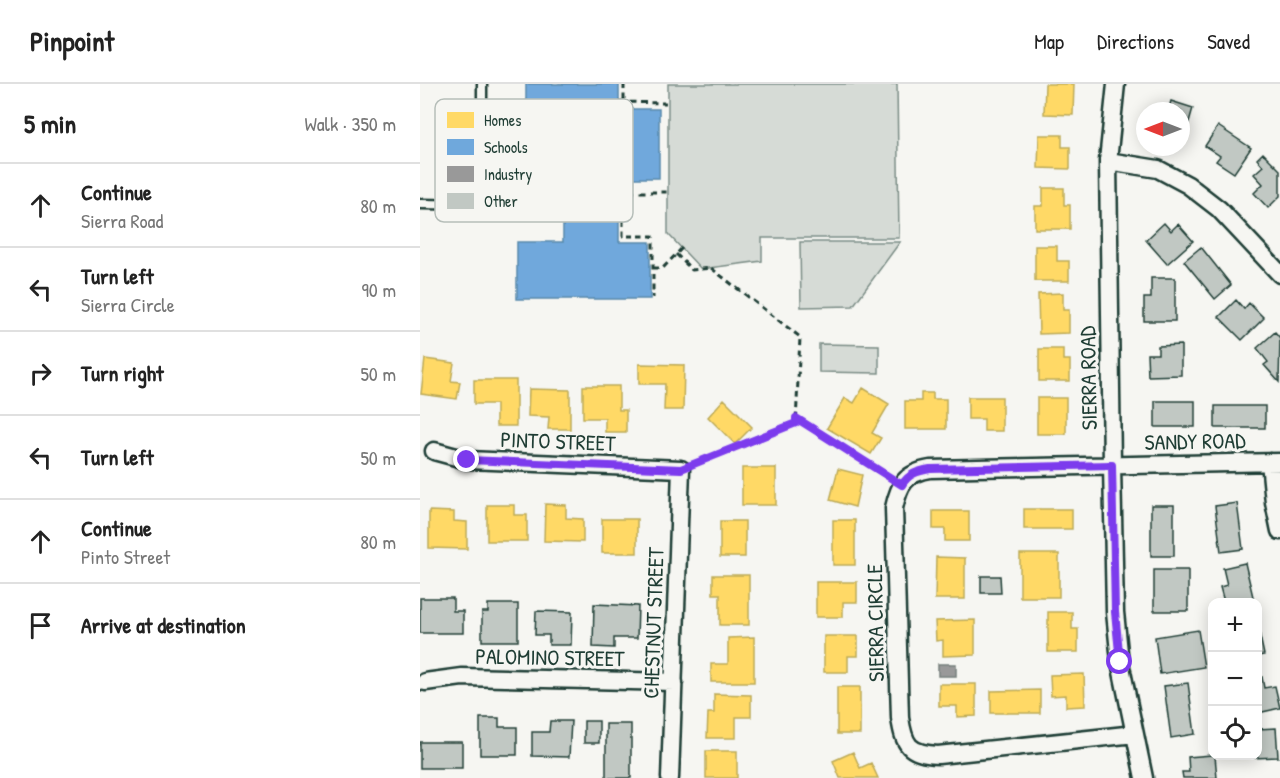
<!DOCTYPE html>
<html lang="en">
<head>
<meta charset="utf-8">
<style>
  body { margin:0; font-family:"Patrick Hand",sans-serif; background:#f6f6f6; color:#222 }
  .controls { position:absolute; right:18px; bottom:18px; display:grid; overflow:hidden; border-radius:12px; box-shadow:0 3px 15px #0003 }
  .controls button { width:54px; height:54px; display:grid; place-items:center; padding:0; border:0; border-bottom:2px solid #e0e0e0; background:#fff; color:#222; font:30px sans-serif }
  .compass { position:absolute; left:716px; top:18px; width:54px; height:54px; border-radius:50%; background:#fff; box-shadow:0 3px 15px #0003; rotate:270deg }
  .stop { position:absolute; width:18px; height:18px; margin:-14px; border:4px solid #7c3aed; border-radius:50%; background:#fff }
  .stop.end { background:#7c3aed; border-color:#fff; box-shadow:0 2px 6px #0008 }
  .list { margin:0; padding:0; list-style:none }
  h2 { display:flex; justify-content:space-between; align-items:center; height:78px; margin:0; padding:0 24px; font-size:26px }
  h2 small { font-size:20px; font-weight:400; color:#767676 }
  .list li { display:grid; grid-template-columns:39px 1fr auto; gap:18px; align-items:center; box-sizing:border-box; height:84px; padding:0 24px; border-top:2px solid #e0e0e0 }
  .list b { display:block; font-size:22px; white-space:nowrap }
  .list p { margin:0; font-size:20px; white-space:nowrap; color:#767676 }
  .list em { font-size:20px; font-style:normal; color:#767676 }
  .icon { flex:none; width:33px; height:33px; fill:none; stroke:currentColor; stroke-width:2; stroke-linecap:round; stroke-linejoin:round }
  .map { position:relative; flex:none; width:860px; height:694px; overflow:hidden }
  header { display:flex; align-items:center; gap:36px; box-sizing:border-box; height:84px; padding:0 30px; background:#fff; border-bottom:2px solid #e0e0e0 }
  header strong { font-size:28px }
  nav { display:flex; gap:33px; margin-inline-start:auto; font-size:21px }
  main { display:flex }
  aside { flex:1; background:#fff }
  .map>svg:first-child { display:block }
</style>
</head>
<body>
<header>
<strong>Pinpoint</strong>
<nav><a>Map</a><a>Directions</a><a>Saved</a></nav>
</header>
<main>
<aside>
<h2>5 min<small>Walk · 350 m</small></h2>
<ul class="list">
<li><svg class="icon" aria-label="ahead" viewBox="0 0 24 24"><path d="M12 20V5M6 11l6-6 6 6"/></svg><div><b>Continue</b><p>Sierra Road</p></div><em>80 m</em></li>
<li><svg class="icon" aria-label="left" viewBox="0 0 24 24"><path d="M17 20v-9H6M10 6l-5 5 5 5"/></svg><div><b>Turn left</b><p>Sierra Circle</p></div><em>90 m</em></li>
<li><svg class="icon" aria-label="right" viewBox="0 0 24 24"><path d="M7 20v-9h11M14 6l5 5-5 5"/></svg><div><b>Turn right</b></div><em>50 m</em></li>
<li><svg class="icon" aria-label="left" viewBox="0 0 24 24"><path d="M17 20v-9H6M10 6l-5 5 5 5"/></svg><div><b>Turn left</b></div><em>50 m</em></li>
<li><svg class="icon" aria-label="ahead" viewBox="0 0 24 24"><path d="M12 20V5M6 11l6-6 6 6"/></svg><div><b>Continue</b><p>Pinto Street</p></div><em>80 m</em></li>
<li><svg class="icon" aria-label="arrive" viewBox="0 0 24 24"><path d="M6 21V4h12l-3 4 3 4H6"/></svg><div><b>Arrive at destination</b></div></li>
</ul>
</aside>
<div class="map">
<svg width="860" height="694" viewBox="0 0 860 694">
  <rect width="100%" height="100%" fill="#f6f6f2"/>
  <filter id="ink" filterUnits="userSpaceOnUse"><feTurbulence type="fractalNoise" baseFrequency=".0167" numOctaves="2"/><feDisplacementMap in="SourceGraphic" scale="12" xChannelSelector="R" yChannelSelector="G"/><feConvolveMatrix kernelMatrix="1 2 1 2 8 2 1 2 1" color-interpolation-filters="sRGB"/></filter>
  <g filter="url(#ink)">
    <!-- green -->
    <path fill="#d6dbd6" stroke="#7a8c85" stroke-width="1.5" d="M248 0H477L479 154H342V177L281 185 248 150Z
      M380 158H480L433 222 381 223Z
      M399 260 459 261V289L399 288Z"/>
    <!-- homes -->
    <path fill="#ffd966" stroke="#bcaa57" stroke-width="1.5" d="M625 0H654L653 31 624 30Z
      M619 51H642V63H650V85L618 84Z
      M623 104H644V121H650V145H615V122H623Z
      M615 162H637V177H649V197H615Z
      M643 209V226H649V249L619 250 618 210Z
      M619 265H643V276H650V297H619Z
      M5 275 34 279 31 297 40 298 37 315 1 310Z
      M219 280 264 281 263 326H244L245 300H219Z
      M54 296H96V342H76V320H54Z
      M163 302H199V326H206V348H185V334H163Z
      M443 304 469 320 452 349 461 354 451 370 407 344 425 314 434 319Z
      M109 305 150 306V345H128L129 333 108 332Z
      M501 309H513V315H526V345H485V317H501Z
      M548 313H582V347H564V335H548Z
      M617 314H646V350H617Z
      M304 315 332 343 315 360 288 333Z
      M322 384H356V421H322Z
      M418 385 442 391 435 423 410 416Z
      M125 420 146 421V434L163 435V458L124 457Z
      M67 421H94V431H107V457H67Z
      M604 425H652V445H604Z
      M9 427 34 428V437L47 438V465L9 464Z
      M513 427H549V457H525V445H513Z
      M182 435H217V469H182Z
      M413 436H435V481H413Z
      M300 437H325V473H300Z
      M600 470H639V513H600Z
      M516 473 545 474V515H515Z
      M293 491H329V541H300V510H293Z
      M396 498H437V518H423V533H396Z
      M628 528H652V545H658V568H628Z
      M555 536V571L523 572V556L516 557 515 537Z
      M404 552H438V572H428V588H404Z
      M334 553V598H291V580H308V554Z
      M664 590 665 622 646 623V611L631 612 630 591Z
      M519 600H556V632L537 633V622H519Z
      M417 603H440V650H417Z
      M620 606V629H571V607Z
      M294 610 331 611V633H316V654H287L288 629H294Z
      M286 667H317V694H286Z
      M433 668 440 684 451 679 458 694H420L413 677Z"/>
    <!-- schools -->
    <path fill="#6fa8dc" stroke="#5788aa" stroke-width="1.5" d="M106 0H199V25H239V94H209V136H199V158H230V215H97V158H143V95H90V26H106Z"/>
    <!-- industry -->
    <path fill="#999" stroke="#747d7b" stroke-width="1.5" d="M518 580H536V592H518Z"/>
    <!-- building -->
    <path fill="#c1c8c3" stroke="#1f3d34" stroke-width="1.5" d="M751 17 773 24 763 59 761 58V27H748Z
      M798 42 831 64 814 89 796 77 800 72 785 62Z
      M843 69 860 86V112L848 124 834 109 843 100 834 90 843 82 837 75Z
      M744 139 751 147 758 140 773 157 747 180 726 156Z
      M781 163 811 201 795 215 764 177Z
      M731 194H755V237H724V214H731Z
      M816 216 824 225 829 219 844 234 822 256 799 233Z
      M855 248 860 254 859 298 844 281 848 278 837 264Z
      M761 261V291L728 292 727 270H738V262Z
      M735 317H775V343H735Z
      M795 322H845V344H795Z
      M817 419 823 465 801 468 795 422Z
      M731 421H754V472H731Z
      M825 479 834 517 804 518 800 503 807 501 803 484Z
      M734 486H768V527H734Z
      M561 492H580L581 509H561Z
      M0 514H33V527H43V549H0Z
      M68 520H98V557H62V528H68Z
      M174 520 218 522 217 554H194V564L173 563Z
      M116 527 152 528 151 561H129V551H115Z
      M838 543 844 571 838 572Z
      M778 546 784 583 740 590 735 553Z
      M842 593 844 604 855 602 860 624 838 629V594Z
      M768 599 775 650 751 654 744 602Z
      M60 634H79V643H97V671H60Z
      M130 637H151L149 673 112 672V648H129Z
      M164 637H179V659H164Z
      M186 640H211V694H186Z
      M856 644 858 673 833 674V672H838V645Z
      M0 658H42V684H0Z
      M792 671 795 672 797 694H763L762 688H769L768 673Z"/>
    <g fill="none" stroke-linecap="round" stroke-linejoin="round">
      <!-- lane casing -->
      <g stroke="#1f3d34" stroke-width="13">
        <path id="lane" d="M0 120 62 121V0"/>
      </g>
      <!-- street casing -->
      <g stroke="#1f3d34" stroke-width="21">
        <path id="street" d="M696 0 688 77 692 381 695 528 700 578 724 694
          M688 77 738 85 768 101 799 125 860 190
          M14 367 47 376 261 385 250 694
          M850 378 854 418 860 447
          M5 598 42 593 254 598
          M715 650 518 671C489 670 484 661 480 634L474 424C479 401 485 389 510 385L860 378"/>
      </g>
      <!-- path -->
      <path stroke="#1f3d34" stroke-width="3" stroke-dasharray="6 4.5" stroke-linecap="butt" d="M204 0V25
        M199 18 246 19
        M209 108H248
        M203 136V152H233V214
        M256 170 272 186 291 184 380 253 376 339 276 379
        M233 184H243L262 164
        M376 334 468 393"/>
      <!-- lane -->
      <use href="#lane" stroke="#f6f6f2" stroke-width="8"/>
      <!-- street -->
      <use href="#street" stroke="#f6f6f2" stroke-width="16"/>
    </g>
  </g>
  <g fill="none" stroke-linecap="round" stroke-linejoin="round" filter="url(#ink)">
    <!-- route -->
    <path stroke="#7c3aed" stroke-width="8" d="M47 376 261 385 376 339V334L482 401C488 390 498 387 510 385L692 381 695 528 700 578"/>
  </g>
  <g text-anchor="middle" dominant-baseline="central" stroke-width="6" stroke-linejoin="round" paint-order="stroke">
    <!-- street labels -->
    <g font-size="22" fill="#1f3d34" stroke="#f6f6f2">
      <text transform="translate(668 294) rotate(-91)">SIERRA ROAD</text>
      <text transform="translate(138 357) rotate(2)">PINTO STREET</text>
      <text transform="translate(775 357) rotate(-1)">SANDY ROAD</text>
      <text transform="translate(233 539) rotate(-88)">CHESTNUT STREET</text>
      <text transform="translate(455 539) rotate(-91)">SIERRA CIRCLE</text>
      <text transform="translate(130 573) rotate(1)">PALOMINO STREET</text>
    </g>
  </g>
  <!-- legend -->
  <rect x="15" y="15" width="198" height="123" rx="9" fill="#f6f6f2" stroke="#b6beb9" stroke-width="1.5"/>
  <rect x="27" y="28" width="27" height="16" fill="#ffd966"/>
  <rect x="27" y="55" width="27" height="16" fill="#6fa8dc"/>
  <rect x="27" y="82" width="27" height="16" fill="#999"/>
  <rect x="27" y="109" width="27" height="16" fill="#c1c8c3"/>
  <g font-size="16" fill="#1f3d34">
    <text x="64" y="42">Homes</text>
    <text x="64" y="69">Schools</text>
    <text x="64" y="96">Industry</text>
    <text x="64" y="123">Other</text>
  </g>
</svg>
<div class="controls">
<button>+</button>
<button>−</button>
<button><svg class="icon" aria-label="locate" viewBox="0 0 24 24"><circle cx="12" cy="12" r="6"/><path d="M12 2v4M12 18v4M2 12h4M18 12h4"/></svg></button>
</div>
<svg class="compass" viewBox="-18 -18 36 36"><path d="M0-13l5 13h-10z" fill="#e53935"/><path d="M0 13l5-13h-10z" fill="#767676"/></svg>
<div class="stop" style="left:700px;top:578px"></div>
<div class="stop end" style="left:47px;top:376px"></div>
</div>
</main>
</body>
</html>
